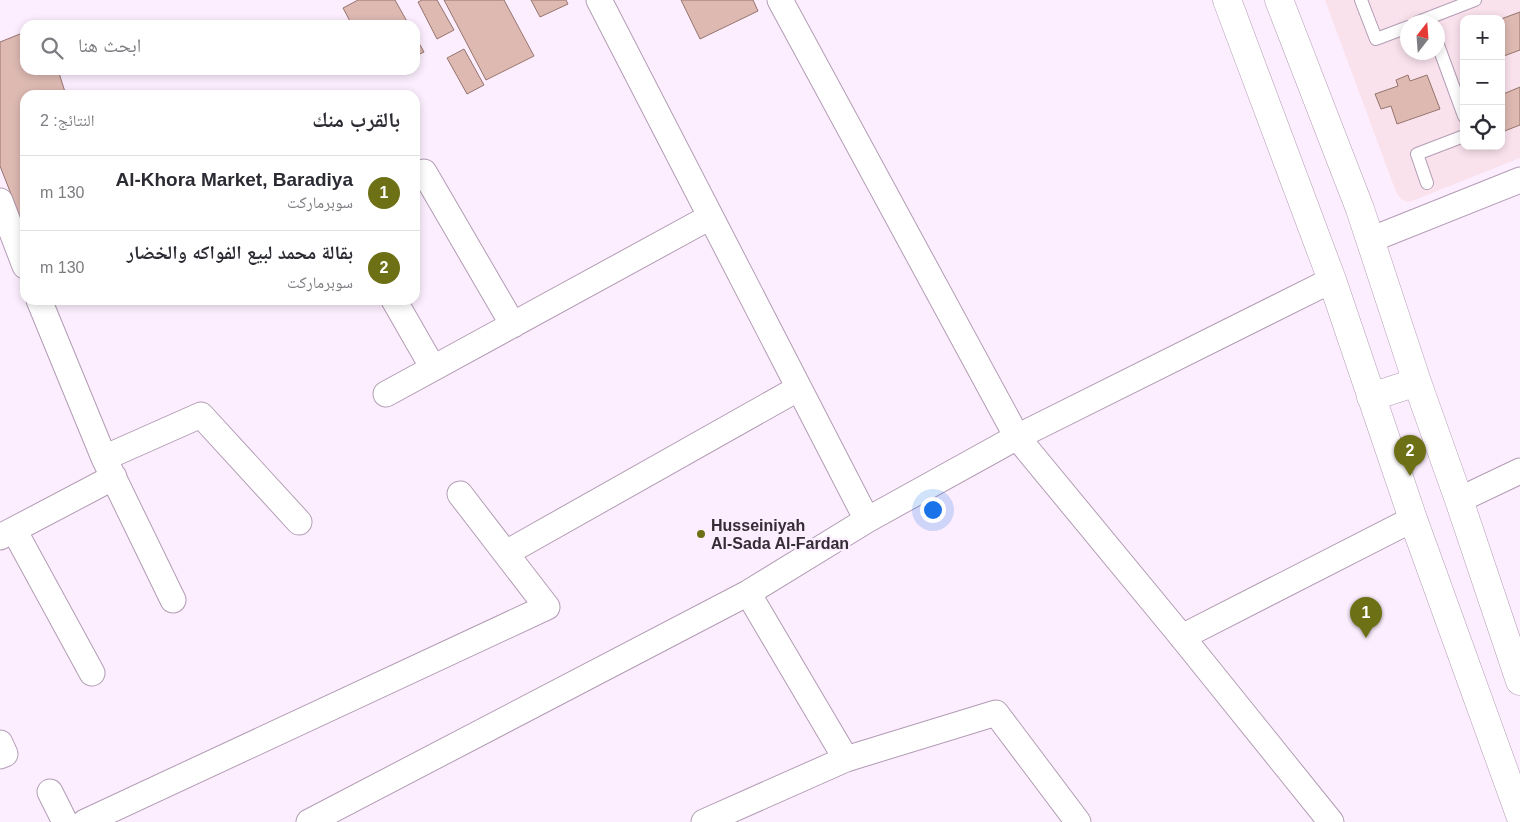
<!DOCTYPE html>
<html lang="ar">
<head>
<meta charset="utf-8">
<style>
  body { margin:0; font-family:Helvetica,"Noto Naskh Arabic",sans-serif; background:#f7f7f7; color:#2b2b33; direction:rtl }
  .controls { position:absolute; right:15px; top:15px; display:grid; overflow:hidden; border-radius:10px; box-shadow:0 2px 8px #0003 }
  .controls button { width:45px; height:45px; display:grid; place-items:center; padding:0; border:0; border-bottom:1px solid #e1e1e2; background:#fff; color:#2b2b33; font:25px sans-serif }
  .compass { position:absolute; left:1400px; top:15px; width:45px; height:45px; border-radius:50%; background:#fff; box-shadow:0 2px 8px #0003; rotate:17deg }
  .you { position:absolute; left:932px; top:509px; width:18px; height:18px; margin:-12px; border:4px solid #fff; border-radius:50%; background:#1a73e8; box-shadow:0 0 0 8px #1a73e833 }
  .badge { display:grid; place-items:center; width:32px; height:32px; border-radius:50%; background:#6d7014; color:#fff; font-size:16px; font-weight:700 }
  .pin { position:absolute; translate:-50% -41px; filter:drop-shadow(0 1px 2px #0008) }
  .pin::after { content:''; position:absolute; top:26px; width:18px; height:15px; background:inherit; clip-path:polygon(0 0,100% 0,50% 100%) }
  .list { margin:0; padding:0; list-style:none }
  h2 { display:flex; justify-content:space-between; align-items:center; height:65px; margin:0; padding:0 20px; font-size:21px }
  h2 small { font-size:16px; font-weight:400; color:#7c7c81 }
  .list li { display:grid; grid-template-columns:32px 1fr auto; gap:15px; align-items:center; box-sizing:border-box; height:75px; padding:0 20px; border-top:1px solid #e1e1e2 }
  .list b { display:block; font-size:19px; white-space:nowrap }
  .list p { margin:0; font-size:16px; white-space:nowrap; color:#7c7c81 }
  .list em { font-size:16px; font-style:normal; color:#7c7c81 }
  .icon { flex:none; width:28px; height:28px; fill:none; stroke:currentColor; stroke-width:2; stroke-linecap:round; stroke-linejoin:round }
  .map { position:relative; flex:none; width:1520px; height:822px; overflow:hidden; direction:ltr }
  .search { position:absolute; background:#fff; box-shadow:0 2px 8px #0003; left:20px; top:20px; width:400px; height:55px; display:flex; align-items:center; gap:12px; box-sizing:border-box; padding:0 18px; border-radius:15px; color:#7c7c81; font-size:19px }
  .panel { position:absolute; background:#fff; box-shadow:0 2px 8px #0003; left:20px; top:90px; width:400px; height:215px; border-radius:15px; direction:rtl }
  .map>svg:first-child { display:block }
</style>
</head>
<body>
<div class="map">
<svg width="1520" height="822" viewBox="0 0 1520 822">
  <rect width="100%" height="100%" fill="#fceefe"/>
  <!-- medical -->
  <path fill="#fae2ed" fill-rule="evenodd" d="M1325 0H1520V158L1412 201 1407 202 1401 199 1396 192ZM1464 19H1501V146H1464ZM1408 22H1438V52H1408Z"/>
  <!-- building -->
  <path fill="#ddb9b2" stroke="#95746d" d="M358 0H395L409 25H350L351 23 343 8Z
    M422 0H437L454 30 437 39 418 2Z
    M444 0H504L534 56 486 80Z
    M531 0H566L568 4 540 17Z
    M681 0H753L758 11 700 39Z
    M1520 12V50L1501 57V19Z
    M25 32V70H58L66 95H25V221L22 222 0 166V42Z
    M415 36 424 52 415 56Z
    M464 49 484 85 467 94 447 58Z
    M1408 75 1410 81 1427 75 1440 109 1397 124 1391 106 1381 109 1375 94 1398 86 1396 80Z
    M1520 87V125L1502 132 1501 95Z"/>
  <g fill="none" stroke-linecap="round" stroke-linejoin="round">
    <!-- service casing -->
    <g stroke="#b29cb4" stroke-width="14">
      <path id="service" d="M1361 0 1376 39 1408 27
        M1418 22 1475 0
        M1438 45 1464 116
        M1427 183 1417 154 1464 136"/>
    </g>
    <!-- minor casing -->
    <g stroke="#b29cb4" stroke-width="27">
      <path id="minor" d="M599 0 867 520
        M780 0 1017 437 1182 637 1331 822
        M424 172 513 325
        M0 201 25 266
        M1370 240 1520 180
        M39 300 104 458 173 600
        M394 300 433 368
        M386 394 710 217
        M104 458 201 415 299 522
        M1459 500 1520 471
        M14 530 92 673
        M0 537 114 477
        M506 553 799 388
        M748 593 846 759
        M1182 637 1413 519
        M0 743 5 754 0 756
        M50 792 65 822
        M85 822 547 607 460 494
        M309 822 748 593 867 520 1017 437 1332 280
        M704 822 846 759 996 713 1078 822"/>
    </g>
    <!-- secondary casing -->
    <g stroke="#b29cb4" stroke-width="29">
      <path id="secondary" d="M1227 0 1332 280 1413 519 1520 815
        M1279 0 1360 209 1417 382 1459 500 1520 681
        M1371 397 1417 382"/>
    </g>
    <!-- service -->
    <use href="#service" stroke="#fff" stroke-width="12"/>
    <!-- minor -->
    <use href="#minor" stroke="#fff" stroke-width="25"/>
    <!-- secondary -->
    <use href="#secondary" stroke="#fff" stroke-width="28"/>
  </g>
  <!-- markers -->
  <circle fill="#6d7014" stroke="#fceefe" stroke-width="2" cx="701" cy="534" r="5"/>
  <g text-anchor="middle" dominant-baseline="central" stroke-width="4.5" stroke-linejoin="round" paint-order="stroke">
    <!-- poi labels -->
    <g font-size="16" font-weight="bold" fill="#352c36" stroke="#fceefe" text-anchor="start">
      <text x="711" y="525">Husseiniyah<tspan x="711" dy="18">Al-Sada Al-Fardan</tspan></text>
    </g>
  </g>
</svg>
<div class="controls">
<button>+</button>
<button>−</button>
<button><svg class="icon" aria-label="locate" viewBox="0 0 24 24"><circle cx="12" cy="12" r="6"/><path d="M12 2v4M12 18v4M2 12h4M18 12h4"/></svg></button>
</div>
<svg class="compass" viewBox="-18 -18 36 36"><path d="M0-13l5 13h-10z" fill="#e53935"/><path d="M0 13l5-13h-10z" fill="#7c7c81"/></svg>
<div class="you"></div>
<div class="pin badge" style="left:1366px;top:638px">1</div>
<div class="pin badge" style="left:1410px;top:476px">2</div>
<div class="search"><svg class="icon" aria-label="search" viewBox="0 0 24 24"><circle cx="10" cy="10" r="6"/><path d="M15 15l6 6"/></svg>ابحث هنا</div>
<section class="panel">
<h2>بالقرب منك<small>النتائج: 2</small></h2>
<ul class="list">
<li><span class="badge">1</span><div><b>Al-Khora Market, Baradiya</b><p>سوبرماركت</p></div><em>130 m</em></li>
<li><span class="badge">2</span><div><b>بقالة محمد لبيع الفواكه والخضار</b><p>سوبرماركت</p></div><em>130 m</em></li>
</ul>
</section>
</div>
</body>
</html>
